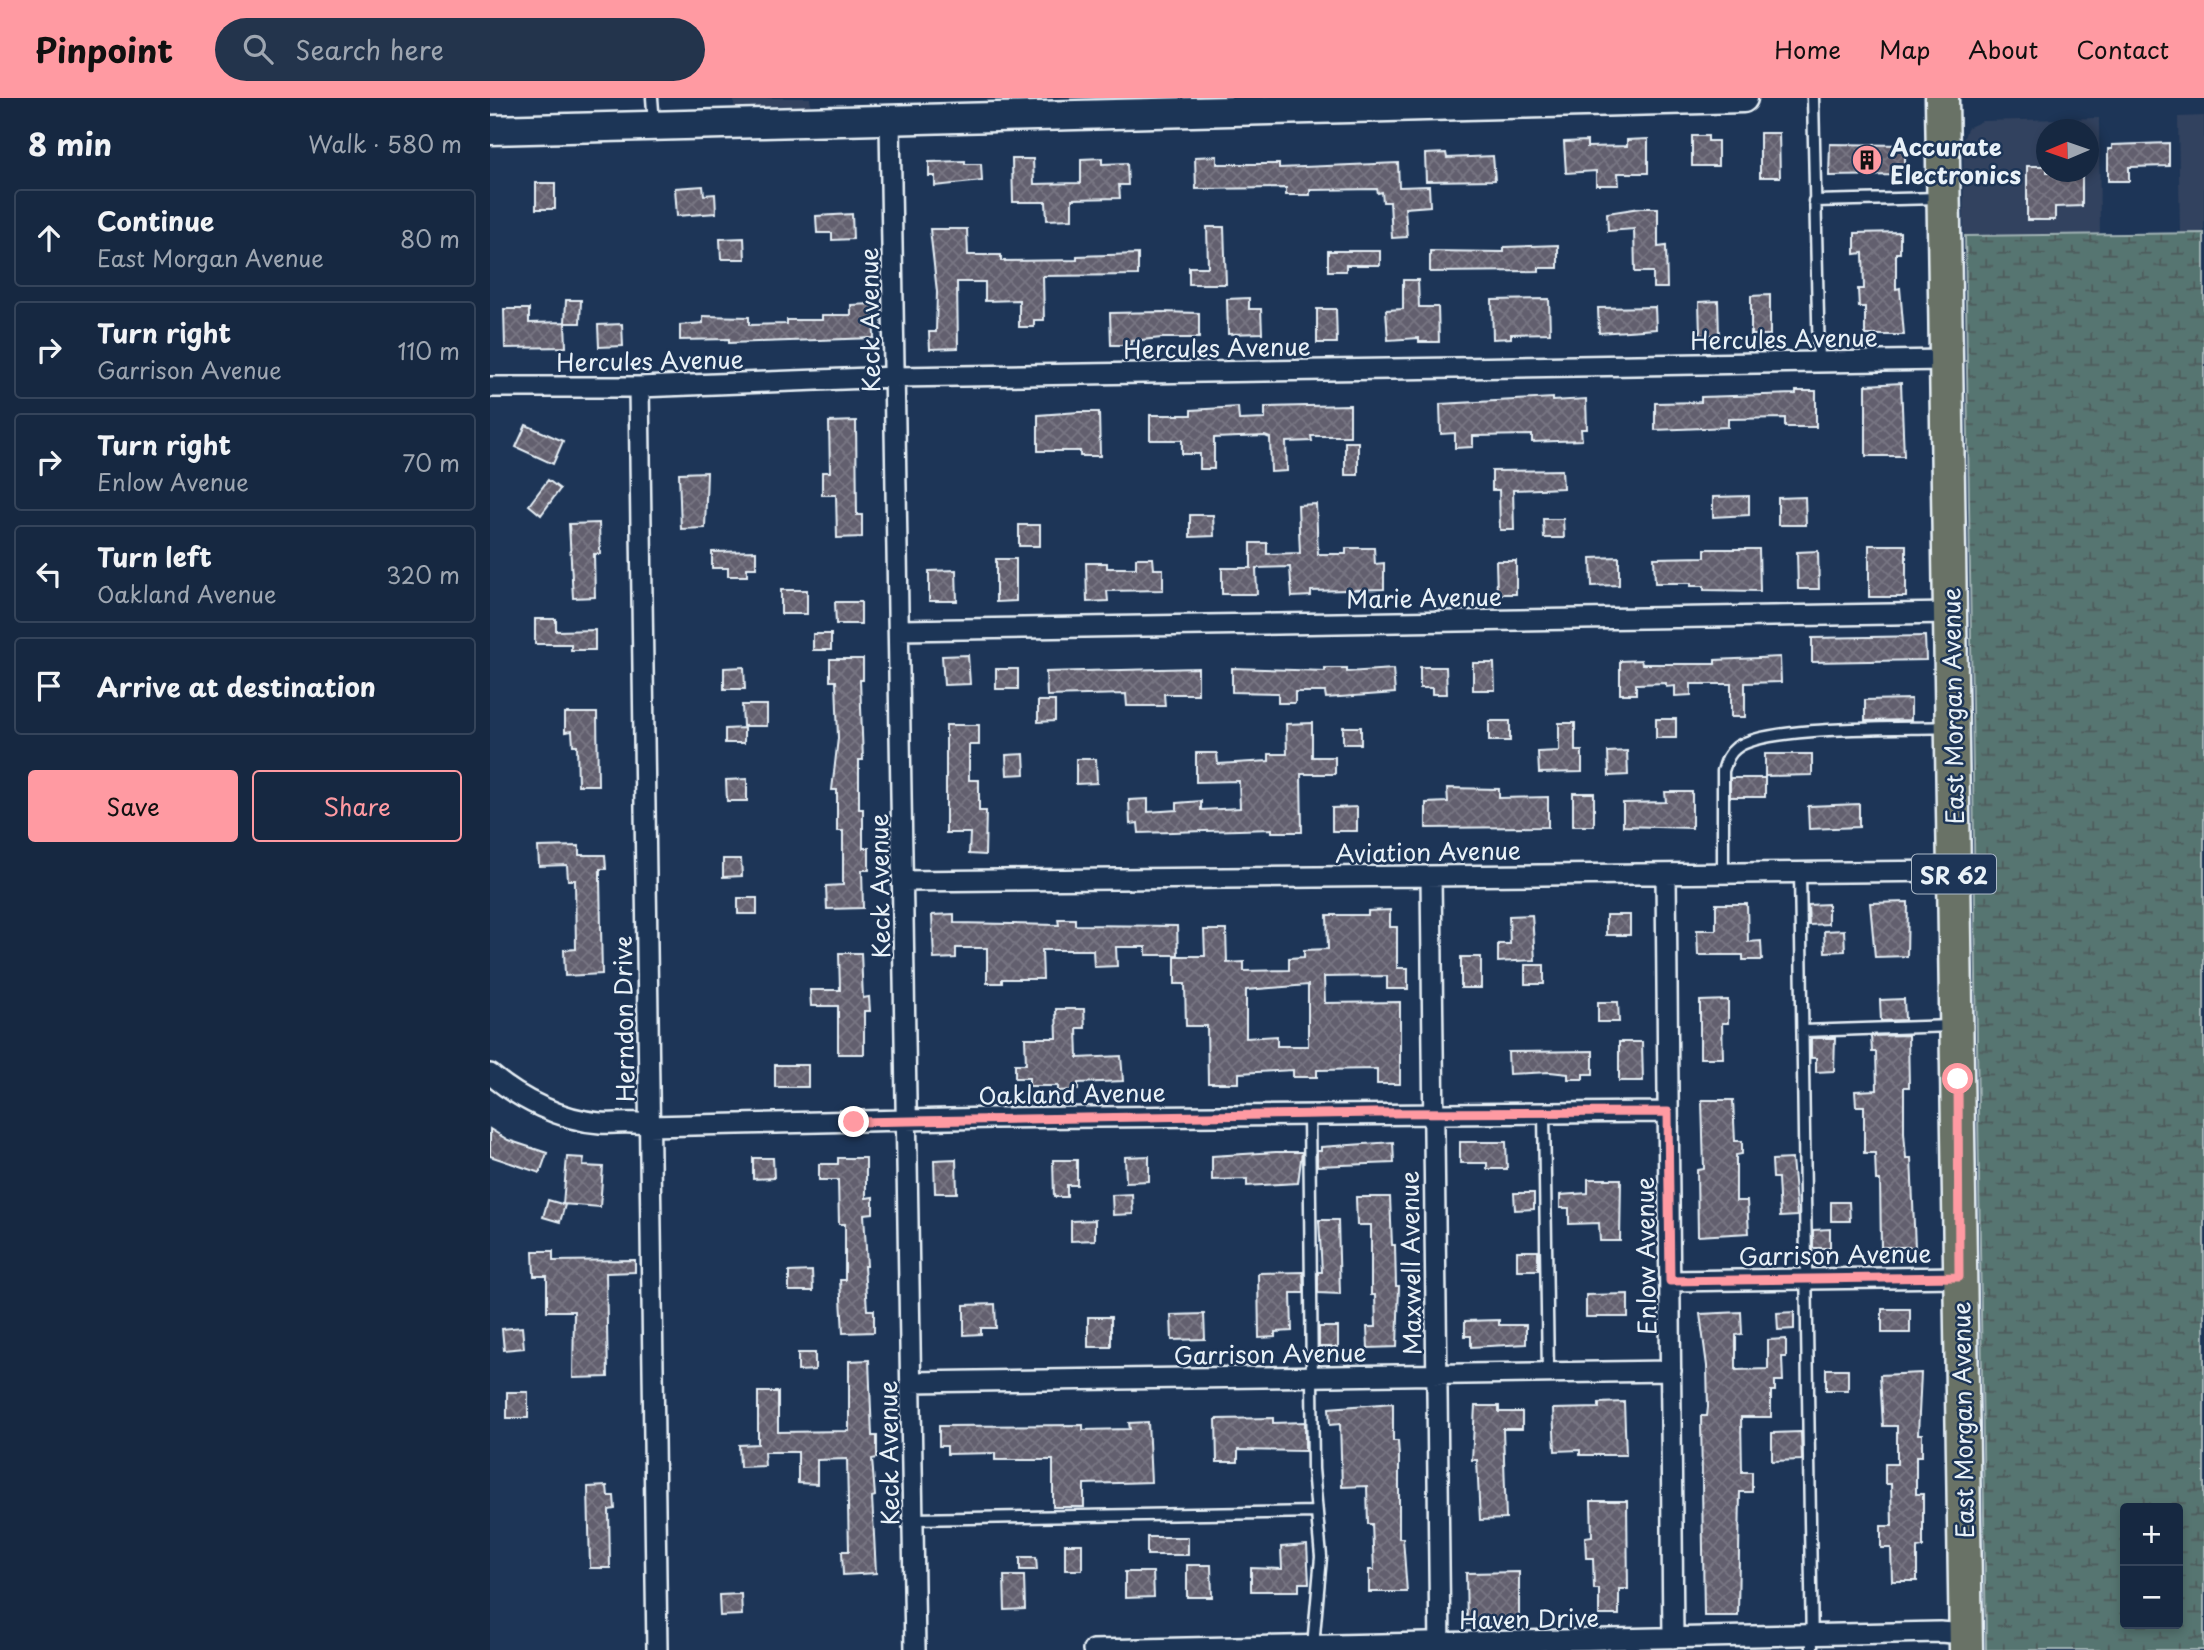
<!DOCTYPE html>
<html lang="en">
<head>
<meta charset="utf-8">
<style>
  body { margin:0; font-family:"Playpen Sans",sans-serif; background:#23344c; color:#f1f3f6 }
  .controls { position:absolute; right:21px; bottom:21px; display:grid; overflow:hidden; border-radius:7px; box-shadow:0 4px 10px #0003 }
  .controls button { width:63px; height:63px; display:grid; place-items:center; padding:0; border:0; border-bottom:2px solid #35445a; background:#162841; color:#f1f3f6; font:35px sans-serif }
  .compass { position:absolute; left:1546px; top:21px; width:63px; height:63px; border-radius:50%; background:#162841; box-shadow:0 4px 10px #0003; rotate:268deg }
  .stop { position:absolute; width:21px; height:21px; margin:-16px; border:5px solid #ff9aa2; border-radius:50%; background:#fff }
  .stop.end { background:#ff9aa2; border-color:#fff; box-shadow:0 2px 7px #0008 }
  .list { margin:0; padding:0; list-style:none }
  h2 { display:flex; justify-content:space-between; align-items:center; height:91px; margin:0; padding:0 28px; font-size:30px }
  h2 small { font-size:23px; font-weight:400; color:#9ea6b1 }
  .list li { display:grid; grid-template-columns:46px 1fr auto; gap:21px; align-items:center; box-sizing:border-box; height:98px; margin:0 14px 14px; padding:0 14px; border:2px solid #35445a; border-radius:7px }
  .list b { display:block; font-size:26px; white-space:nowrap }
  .list p { margin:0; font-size:23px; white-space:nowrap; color:#9ea6b1 }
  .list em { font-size:23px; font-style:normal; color:#9ea6b1 }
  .actions { display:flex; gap:14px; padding:21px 28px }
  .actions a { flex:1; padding:16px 0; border:2px solid #ff9aa2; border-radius:7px; text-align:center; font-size:24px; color:#ff9aa2 }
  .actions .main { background:#ff9aa2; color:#111 }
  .icon { flex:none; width:38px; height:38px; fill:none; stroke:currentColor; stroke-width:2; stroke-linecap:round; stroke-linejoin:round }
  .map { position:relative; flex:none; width:1714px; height:1552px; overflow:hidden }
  header { display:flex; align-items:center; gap:42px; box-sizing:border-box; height:98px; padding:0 35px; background:#ff9aa2; color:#111 }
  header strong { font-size:33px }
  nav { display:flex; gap:38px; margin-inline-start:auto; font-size:24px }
  .search { width:490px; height:63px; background:#23344c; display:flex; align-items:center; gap:18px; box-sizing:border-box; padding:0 24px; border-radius:38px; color:#9ea6b1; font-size:26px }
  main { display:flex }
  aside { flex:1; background:#162841 }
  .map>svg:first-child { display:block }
</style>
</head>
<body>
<header>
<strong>Pinpoint</strong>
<div class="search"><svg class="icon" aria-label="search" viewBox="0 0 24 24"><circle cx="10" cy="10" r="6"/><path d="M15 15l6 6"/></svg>Search here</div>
<nav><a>Home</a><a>Map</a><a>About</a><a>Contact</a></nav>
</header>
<main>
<aside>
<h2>8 min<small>Walk · 580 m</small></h2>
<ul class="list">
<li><svg class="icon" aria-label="ahead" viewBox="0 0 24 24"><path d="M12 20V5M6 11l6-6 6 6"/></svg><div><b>Continue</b><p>East Morgan Avenue</p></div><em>80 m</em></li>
<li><svg class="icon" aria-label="right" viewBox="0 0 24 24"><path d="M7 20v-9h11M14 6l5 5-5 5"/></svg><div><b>Turn right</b><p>Garrison Avenue</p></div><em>110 m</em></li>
<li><svg class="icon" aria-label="right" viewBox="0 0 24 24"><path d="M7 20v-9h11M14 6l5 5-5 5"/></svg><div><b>Turn right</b><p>Enlow Avenue</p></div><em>70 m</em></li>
<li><svg class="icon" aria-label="left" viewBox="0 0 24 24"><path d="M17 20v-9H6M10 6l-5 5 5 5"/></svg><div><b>Turn left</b><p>Oakland Avenue</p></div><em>320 m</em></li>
<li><svg class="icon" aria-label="arrive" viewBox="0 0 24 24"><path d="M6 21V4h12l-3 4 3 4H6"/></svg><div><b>Arrive at destination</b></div></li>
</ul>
<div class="actions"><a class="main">Save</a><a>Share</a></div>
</aside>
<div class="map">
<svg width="1714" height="1552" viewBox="0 0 1714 1552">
  <defs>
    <pattern id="wetland-marsh" width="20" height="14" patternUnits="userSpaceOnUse" patternTransform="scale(1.75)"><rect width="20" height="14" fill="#577471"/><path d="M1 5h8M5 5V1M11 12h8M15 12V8" fill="none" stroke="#4e5c5c"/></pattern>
    <pattern id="building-cross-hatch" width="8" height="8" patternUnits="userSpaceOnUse" patternTransform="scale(1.75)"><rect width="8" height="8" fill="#625f6e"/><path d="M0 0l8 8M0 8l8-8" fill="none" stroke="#787683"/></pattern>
  </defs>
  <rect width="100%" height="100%" fill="#1d3557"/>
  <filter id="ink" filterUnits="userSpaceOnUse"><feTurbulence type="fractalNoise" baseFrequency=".0143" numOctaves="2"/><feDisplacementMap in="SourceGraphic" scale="14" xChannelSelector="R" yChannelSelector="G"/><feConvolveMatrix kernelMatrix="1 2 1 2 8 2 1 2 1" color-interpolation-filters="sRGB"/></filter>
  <g filter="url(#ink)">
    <!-- built -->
    <path fill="#32425e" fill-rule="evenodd" d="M244 0H320L321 10 244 12Z
      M1714 18V135H1690L1688 19Z
      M1609 20 1610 140 1474 142 1473 43 1477 30 1492 23ZM1556 32H1598V74H1556Z"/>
    <!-- wetland -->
    <path fill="url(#wetland-marsh)" stroke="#a0b2b4" stroke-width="2" fill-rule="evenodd" d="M1714 135V1552H1496L1475 138ZM1635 1410H1688V1526H1635Z"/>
    <!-- building -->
    <path fill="url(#building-cross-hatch)" stroke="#e8f1f8" stroke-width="2" fill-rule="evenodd" d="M1270 35H1289L1290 79H1270Z
      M1202 38H1218V43H1228V68H1202Z
      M1158 41V75H1128L1129 87H1106V73L1076 75 1074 44 1097 43V49L1137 48V42Z
      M1679 45V68L1639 69V83H1618V51H1622V47Z
      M1340 46 1415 47V77L1339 78Z
      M956 55 957 60 1003 58 1005 82 936 83 935 56Z
      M727 58V66H789V70L908 65 909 89 939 88 940 108 915 110 917 139 902 140 900 104H893L892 94 888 95 887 91 820 92V97H796V90L706 91 705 59Z
      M612 60V66L637 65 638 87H629L630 100 582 101V121L557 122 556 104H523L522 61H543L544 86 591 85V61Z
      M475 63V66H491L492 83 445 88V78H439V64Z
      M1537 68H1557V74H1592V108L1565 109V122H1537Z
      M46 85H65V111H46Z
      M213 88 214 97 225 96 226 115 187 118 185 90Z
      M1150 110H1168V149L1176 148 1177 190H1163V174H1145L1144 131 1118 133 1117 115Z
      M362 116 363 141 342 142V135H327L326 118Z
      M717 129H734L736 186H699V169H718Z
      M440 131H477L478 157H511V163L587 162V158L648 156V177L553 178 554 222H544V229H529V202L495 203V184H467L468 250 440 251 439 234H446L447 194Z
      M1410 134V155H1406V191L1410 190 1414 237H1375V209H1369L1368 191H1374L1373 155 1365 156V135Z
      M254 140 255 161H231L230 141Z
      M1068 147V170H1049V173L940 174V153L1014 154V149Z
      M838 153H890V167H856V173H838Z
      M913 182H928L929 209H948L949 244H929V240L898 242 896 212 913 211Z
      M1280 197V237H1261V198Z
      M759 200V211H771L772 235 738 236 737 201Z
      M1059 201 1060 235 1021 236V240L1003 241 1002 202Z
      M76 202H91L90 225H75Z
      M1228 203 1229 237H1210L1209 204Z
      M383 206 384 240 239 245V241L190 242V227L213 225V218L259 219V227L297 226V222H332V217H361V207Z
      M1165 209 1166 231 1109 235 1108 210Z
      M14 211H39V225L75 224 76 249 15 250Z
      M827 211H846L847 245H827Z
      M671 214 709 215V240H672L641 243V247H621L620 215Z
      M132 226 133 248 109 249 108 227Z
      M1411 285 1414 358H1376V287Z
      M1306 293H1326V329H1295V320L1238 321V329L1165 332V305L1211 304V299L1306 296Z
      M1063 300V303L1096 301 1097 331H1091L1092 342 1042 344V337L983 338V349L965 350V335L951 336 950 306Z
      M860 307V338H821L822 343 796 344 797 373 781 374 780 340 775 338 724 340V371H710V356H692V342H660V317H701V312L748 309 749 322 775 321V309Z
      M589 314H609L610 358H590V353H548V317Z
      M366 323 367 417H372V439L347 440 346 397H332V374H340L339 324Z
      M36 327 73 343 63 366 26 349Z
      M855 344H868V377H855Z
      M1072 372 1073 390 1023 392 1024 432H1010L1009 392H1002V373Z
      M217 374 215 430 191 431 189 375Z
      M58 382 70 391 51 417 39 407Z
      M1259 398V417L1223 419V399Z
      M1315 399 1316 427H1288V400Z
      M826 406 828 456H856V450H884L885 466 894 465V491L821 493V498L802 499 800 469 766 470 767 496H732V470H761V445H777V456L810 455 808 407Z
      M700 417H723L724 438 700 439Z
      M1053 421H1073L1074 440H1054Z
      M109 425 110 456H104L105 499 83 500 79 426Z
      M529 427H550V448H529Z
      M1379 447H1416V499H1379Z
      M1215 451H1269L1270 493 1214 492V488H1201V485H1165L1164 460 1215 459Z
      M266 453V470H257V478H238V470H222V454Z
      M1328 453 1329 491H1308L1307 454Z
      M1129 459V487L1102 488 1101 460Z
      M646 460H663L664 471H673V492L617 493 618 503 597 504 596 465H617V470H646Z
      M506 461H526V503L506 504Z
      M1006 463H1026V496H1007Z
      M466 472 467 503H439V473Z
      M291 492H317V516H291Z
      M345 504H371V526H346Z
      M45 521H66V533L105 532V552H81V546H45Z
      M323 536H341V552H323Z
      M1435 538 1436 562 1322 564V540Z
      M478 557 480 586 454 587 452 558Z
      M1290 559 1291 584 1255 585V619H1241V586H1201V597L1185 598V588L1176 589V585L1146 586V596H1130V563L1151 562 1152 566H1225V562Z
      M340 561H373V582H370L373 662H369V711H373V750H379V772H372L373 810 337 811 336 788 353 787V733H347V692H342L348 640 346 583H340Z
      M983 565H1004L1005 592H983Z
      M254 569 255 591H234V570Z
      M930 569H956L957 596H942V590H930Z
      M708 570V596H674L675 608H637L636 596 557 598 556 574Z
      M742 570 835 573V570H857V574L903 571 905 595 836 600 835 594H805V605H788V595L742 594Z
      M506 571H528V591H506Z
      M1421 601V622L1375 623V602Z
      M548 603H565V623L548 624Z
      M252 607H277V628H253Z
      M75 615H107L108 687H88L87 647H83L82 633 75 634Z
      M1166 621H1186V640H1166Z
      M999 623H1020V643H999Z
      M822 625V659H845V676H811L812 734H782V731L649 735 648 725 640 726 639 702 658 701V714L687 712V705L711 703V712L750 710 749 683 706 684V655H727L728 666 779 663V656H797L796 626Z
      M1069 625H1085V653H1092V674L1049 675 1048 654 1069 653Z
      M456 627H489V647H479V682H489V713H496L495 757 479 756 480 735H456Z
      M853 629H871V646H853Z
      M254 630V645H235V631Z
      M1137 653 1138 677 1119 678 1118 654Z
      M534 656 535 676 517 677 516 657Z
      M1275 656H1322V677L1275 678Z
      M586 661H606L607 685 586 686Z
      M1240 680H1275V699H1240Z
      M257 681V703H237L236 682Z
      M957 690 1009 691V700L1058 699V729L936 730V705L958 704Z
      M1175 694H1202V730L1133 728V705L1176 704Z
      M1083 695H1104V728H1083Z
      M1369 706V729L1319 731 1318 708Z
      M867 709V733H842V710Z
      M89 748V757H115L116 771H110V782L112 876 75 878 74 852 86 851 85 782H78L77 767 49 768 48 749Z
      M233 761H251L252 778 233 779Z
      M248 800H267V816H248Z
      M1418 804 1417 858 1385 859 1380 805Z
      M1226 806H1257L1258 844 1271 843 1272 862H1253V857H1208L1207 832H1226Z
      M1338 806V826L1319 827 1318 807Z
      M900 812V829H907V870H918V891H897V878L834 879 835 905 910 904V986H887V971L827 972V979H803V972L749 975V985H718L717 928H696L695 886H685V858H715L714 832H736L737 865 754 864V873L799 872V860L814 859V852L838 851 837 817H878V813ZM818 887V948H787V938L756 940V892Z
      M464 816V825L569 827 568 821H585V827L687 828 688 857H656V849H626L627 868 604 869 603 852H552L553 881H512V885H497V850H466V860L444 861 442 817Z
      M1042 817 1045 862 1008 864V846H1020L1019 818Z
      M1116 817H1140V837H1116Z
      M1354 832 1355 853 1335 854 1334 833Z
      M349 855H371L373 900 379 899 380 913H374V956H348V908H321L320 892H350Z
      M971 859H991V890H971Z
      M1035 867H1054V886H1035Z
      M1414 901 1415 922 1391 923 1390 902Z
      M1238 902V925H1232L1233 960H1210V903Z
      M1108 904H1128L1129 924H1108Z
      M566 911H594L595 930H587L588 960 631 958 633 983 588 985V992L568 993V988H539V980H525V966H536L535 940H567Z
      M1418 937 1419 989H1414V1034L1416 1060H1421L1425 1149H1391L1390 1082H1386L1385 1055H1374V1008H1366L1365 993 1387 992 1386 954H1382L1381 938Z
      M1321 940H1345L1344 973 1326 974V960H1321Z
      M1129 944H1152L1153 983H1129Z
      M1103 953V976H1093V981H1078V976L1060 974 1019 976 1018 954Z
      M285 967H318V989H285Z
      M1212 1002H1243L1245 1043H1252V1056L1246 1057V1103H1257L1259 1135 1208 1138 1207 1072 1214 1071Z
      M0 1031 18 1042 57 1055 50 1075 0 1058Z
      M903 1044 904 1065 827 1068V1053H831V1049Z
      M970 1044H1016L1017 1071H997V1065H970Z
      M786 1054H812L808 1085 757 1088V1081L722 1082V1058Z
      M659 1058V1083L636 1084 635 1059Z
      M77 1059 94 1060 93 1068 113 1069 110 1109 73 1106Z
      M263 1060H283L284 1080 263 1081Z
      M348 1060H376V1100L383 1099V1115L374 1116 377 1168H374L377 1212H384V1234L353 1235 350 1182H355V1126H349L348 1082H329V1066H348Z
      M466 1061 467 1095H445L444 1062Z
      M1302 1061 1307 1118 1290 1119 1288 1080H1283L1282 1062Z
      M563 1062H587V1087H577V1099H564Z
      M1098 1081H1131L1130 1143H1110L1109 1125 1079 1126V1110H1070V1097L1098 1095Z
      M1024 1095H1044V1111L1025 1112Z
      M642 1096 643 1116 623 1117 622 1097Z
      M866 1099H900L902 1147H905L906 1188H909L907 1249 878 1250 877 1229H886L885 1197H881V1127H867Z
      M58 1102 75 1107 70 1124 53 1119Z
      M1341 1104H1359L1360 1123H1341Z
      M605 1122V1142L581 1143V1123Z
      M829 1122H848L850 1196 828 1195V1174H832Z
      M1340 1131V1150H1323V1132Z
      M43 1153H63V1163L145 1162V1174L116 1175 118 1279 83 1280 84 1213H57V1178H44Z
      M1027 1153H1048V1172H1027Z
      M322 1173 323 1193H299V1174Z
      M813 1174 814 1195H801L802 1233 785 1234V1239L769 1240 768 1175Z
      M1138 1196V1219H1096V1197Z
      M505 1206 506 1230H491V1236L474 1237V1207Z
      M1392 1211H1420V1235H1392Z
      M1251 1214 1252 1236 1246 1237V1272L1278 1271V1242L1296 1241V1259H1292L1293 1283H1285V1293H1281V1319H1251L1252 1374H1262V1394H1250L1248 1518H1214L1211 1318H1217L1218 1309 1217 1268 1210 1216Z
      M1304 1214V1231L1288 1232 1287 1215Z
      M714 1216 715 1241 682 1242 681 1217Z
      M598 1219H621V1249H598Z
      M1009 1222V1227H1036V1246L981 1249V1238H975V1223Z
      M32 1229 34 1250 14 1252 12 1231Z
      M829 1229H848V1249H829Z
      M308 1255H325V1272L308 1273Z
      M379 1262 382 1338H387V1360L382 1361 385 1398 382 1399 386 1475 353 1477 352 1453H359L357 1361 327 1362V1386L308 1385V1354H274L275 1368 250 1369 249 1347 268 1346V1294H288V1334L359 1333V1263Z
      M1336 1271H1358V1292H1336Z
      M1431 1275 1428 1336H1432V1358H1426V1396H1433V1449L1427 1450V1483H1402L1401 1450H1391V1428H1402L1401 1386H1395V1366H1407V1328H1393L1390 1277Z
      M17 1294H38V1320H17Z
      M1134 1304 1136 1357H1090V1352L1065 1353 1063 1311 1109 1310V1305Z
      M903 1305V1343H908L909 1359V1440H913L917 1494H879V1472H884L882 1426H878L877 1388 852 1389 850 1326 840 1327 839 1310Z
      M985 1308H1009V1314H1032V1331H1013L1016 1421 990 1422 987 1362H982Z
      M783 1320V1325L815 1324V1353L748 1352V1364H727L726 1321Z
      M658 1324 661 1384 594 1386V1409H563V1362H505V1355L457 1356V1348H449V1328L593 1327V1332L640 1331 639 1325Z
      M1311 1334 1312 1362 1282 1363V1335Z
      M117 1388 118 1398H124L125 1411 119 1412 120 1470H100L98 1389Z
      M1101 1403H1137L1138 1491H1129V1517H1109V1491H1104L1103 1460H1096L1095 1439 1102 1438Z
      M657 1439H698V1457H657Z
      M575 1446H592V1472H575Z
      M817 1447 819 1485H809V1493H761V1470L792 1471 791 1449Z
      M530 1459H546L547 1472H530Z
      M697 1467H721L722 1499H697Z
      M635 1474H663L664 1499 635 1500Z
      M1029 1474V1525L977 1526 976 1475Z
      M514 1478H534L535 1511 515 1512Z
      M251 1496 252 1517 230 1518 229 1497Z"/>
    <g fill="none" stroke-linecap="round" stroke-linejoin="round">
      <!-- service casing -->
      <g stroke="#e8f1f8" stroke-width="15">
        <path id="service" d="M162 0 164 25
          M1323 0 1329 264
          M1324 103 1449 100
          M1310 774 1322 1552
          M1233 775V673C1236 664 1238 656 1246 650 1275 627 1415 631 1458 629
          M1313 933 1462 928
          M1054 1015 1058 1275
          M819 1016 823 1371 831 1459 823 1548
          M423 1421 826 1414"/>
      </g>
      <!-- minor casing -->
      <g stroke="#e8f1f8" stroke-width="24">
        <path id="minor" d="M400 24 425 1552
          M0 289H149L405 279 1456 262
          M149 289 167 1552
          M409 532 1461 515
          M1176 776 1183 1540
          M941 778 950 1552
          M413 783 1464 773
          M0 976C29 1001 71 1022 110 1025 125 1026 147 1022 159 1028L503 1020 1178 1014
          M1180 1183 1469 1179
          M421 1284 1181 1273
          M603 1552 1450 1534 1475 1536"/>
      </g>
      <!-- secondary casing -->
      <g stroke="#e8f1f8" stroke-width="33">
        <path id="secondary" d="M0 32 1253 0"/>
      </g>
      <!-- primary casing -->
      <g stroke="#e8f1f8" stroke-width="37">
        <path id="primary" d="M1452 0 1476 1552"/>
      </g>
      <!-- service -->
      <use href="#service" stroke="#1d3557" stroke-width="10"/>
      <!-- minor -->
      <use href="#minor" stroke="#1d3557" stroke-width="19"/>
      <!-- secondary -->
      <use href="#secondary" stroke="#1d3557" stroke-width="28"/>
      <!-- primary -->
      <use href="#primary" stroke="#697266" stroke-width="32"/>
    </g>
  </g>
  <g fill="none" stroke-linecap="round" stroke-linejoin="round" filter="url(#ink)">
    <!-- route -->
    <path stroke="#ff9aa2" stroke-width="9" d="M364 1024 886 1015 1178 1014 1180 1183 1469 1179 1468 981"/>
  </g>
  <!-- icons -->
  <defs>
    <g id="building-disc" transform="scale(1.575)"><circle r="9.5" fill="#ff9aa2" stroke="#1d3557"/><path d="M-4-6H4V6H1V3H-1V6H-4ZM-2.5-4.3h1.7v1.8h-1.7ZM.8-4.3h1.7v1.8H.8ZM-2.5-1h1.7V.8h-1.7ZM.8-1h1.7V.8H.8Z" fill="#111"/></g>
  </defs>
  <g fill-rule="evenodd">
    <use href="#building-disc" x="1377" y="62"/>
  </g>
  <g text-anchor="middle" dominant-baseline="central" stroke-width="5" stroke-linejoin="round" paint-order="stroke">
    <!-- shield labels -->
    <rect fill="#1d3557" stroke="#abb9c8" stroke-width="2" x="1422" y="756.5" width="84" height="39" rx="5"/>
    <g font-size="23" font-weight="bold" fill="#e8f1f8">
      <text x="1464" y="776">SR 62</text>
    </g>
    <!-- poi labels -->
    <g font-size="24" font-weight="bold" fill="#e8f1f8" stroke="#1d3557" text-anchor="start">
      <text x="1400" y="48">Accurate<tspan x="1400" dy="28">Electronics</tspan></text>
    </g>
    <!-- street labels -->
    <g font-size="24" fill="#e8f1f8" stroke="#1d3557">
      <text transform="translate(379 222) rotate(-91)">Keck Avenue</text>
      <text transform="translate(1294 240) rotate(-1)">Hercules Avenue</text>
      <text transform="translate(727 249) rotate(-1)">Hercules Avenue</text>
      <text transform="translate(160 262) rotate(-1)">Hercules Avenue</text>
      <text transform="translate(934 499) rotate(-1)">Marie Avenue</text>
      <text transform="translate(1462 608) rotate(-91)">East Morgan Avenue</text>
      <text transform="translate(938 753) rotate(-1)">Aviation Avenue</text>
      <text transform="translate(389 788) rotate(-91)">Keck Avenue</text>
      <text transform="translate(133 921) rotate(-91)">Herndon Drive</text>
      <text transform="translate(582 995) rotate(-1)">Oakland Avenue</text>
      <text transform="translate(1345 1156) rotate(-1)">Garrison Avenue</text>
      <text transform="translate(1155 1158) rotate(-91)">Enlow Avenue</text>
      <text transform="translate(920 1165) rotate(-91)">Maxwell Avenue</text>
      <text transform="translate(780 1255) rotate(-1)">Garrison Avenue</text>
      <text transform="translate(1472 1322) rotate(-91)">East Morgan Avenue</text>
      <text transform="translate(398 1355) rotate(-91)">Keck Avenue</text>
      <text transform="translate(1039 1520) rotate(-1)">Haven Drive</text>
    </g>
  </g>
</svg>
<div class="controls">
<button>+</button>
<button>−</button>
</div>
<svg class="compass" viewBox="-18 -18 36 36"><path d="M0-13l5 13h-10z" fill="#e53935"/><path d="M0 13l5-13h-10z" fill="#9ea6b1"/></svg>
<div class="stop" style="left:1468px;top:981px"></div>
<div class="stop end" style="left:364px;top:1024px"></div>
</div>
</main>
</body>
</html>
